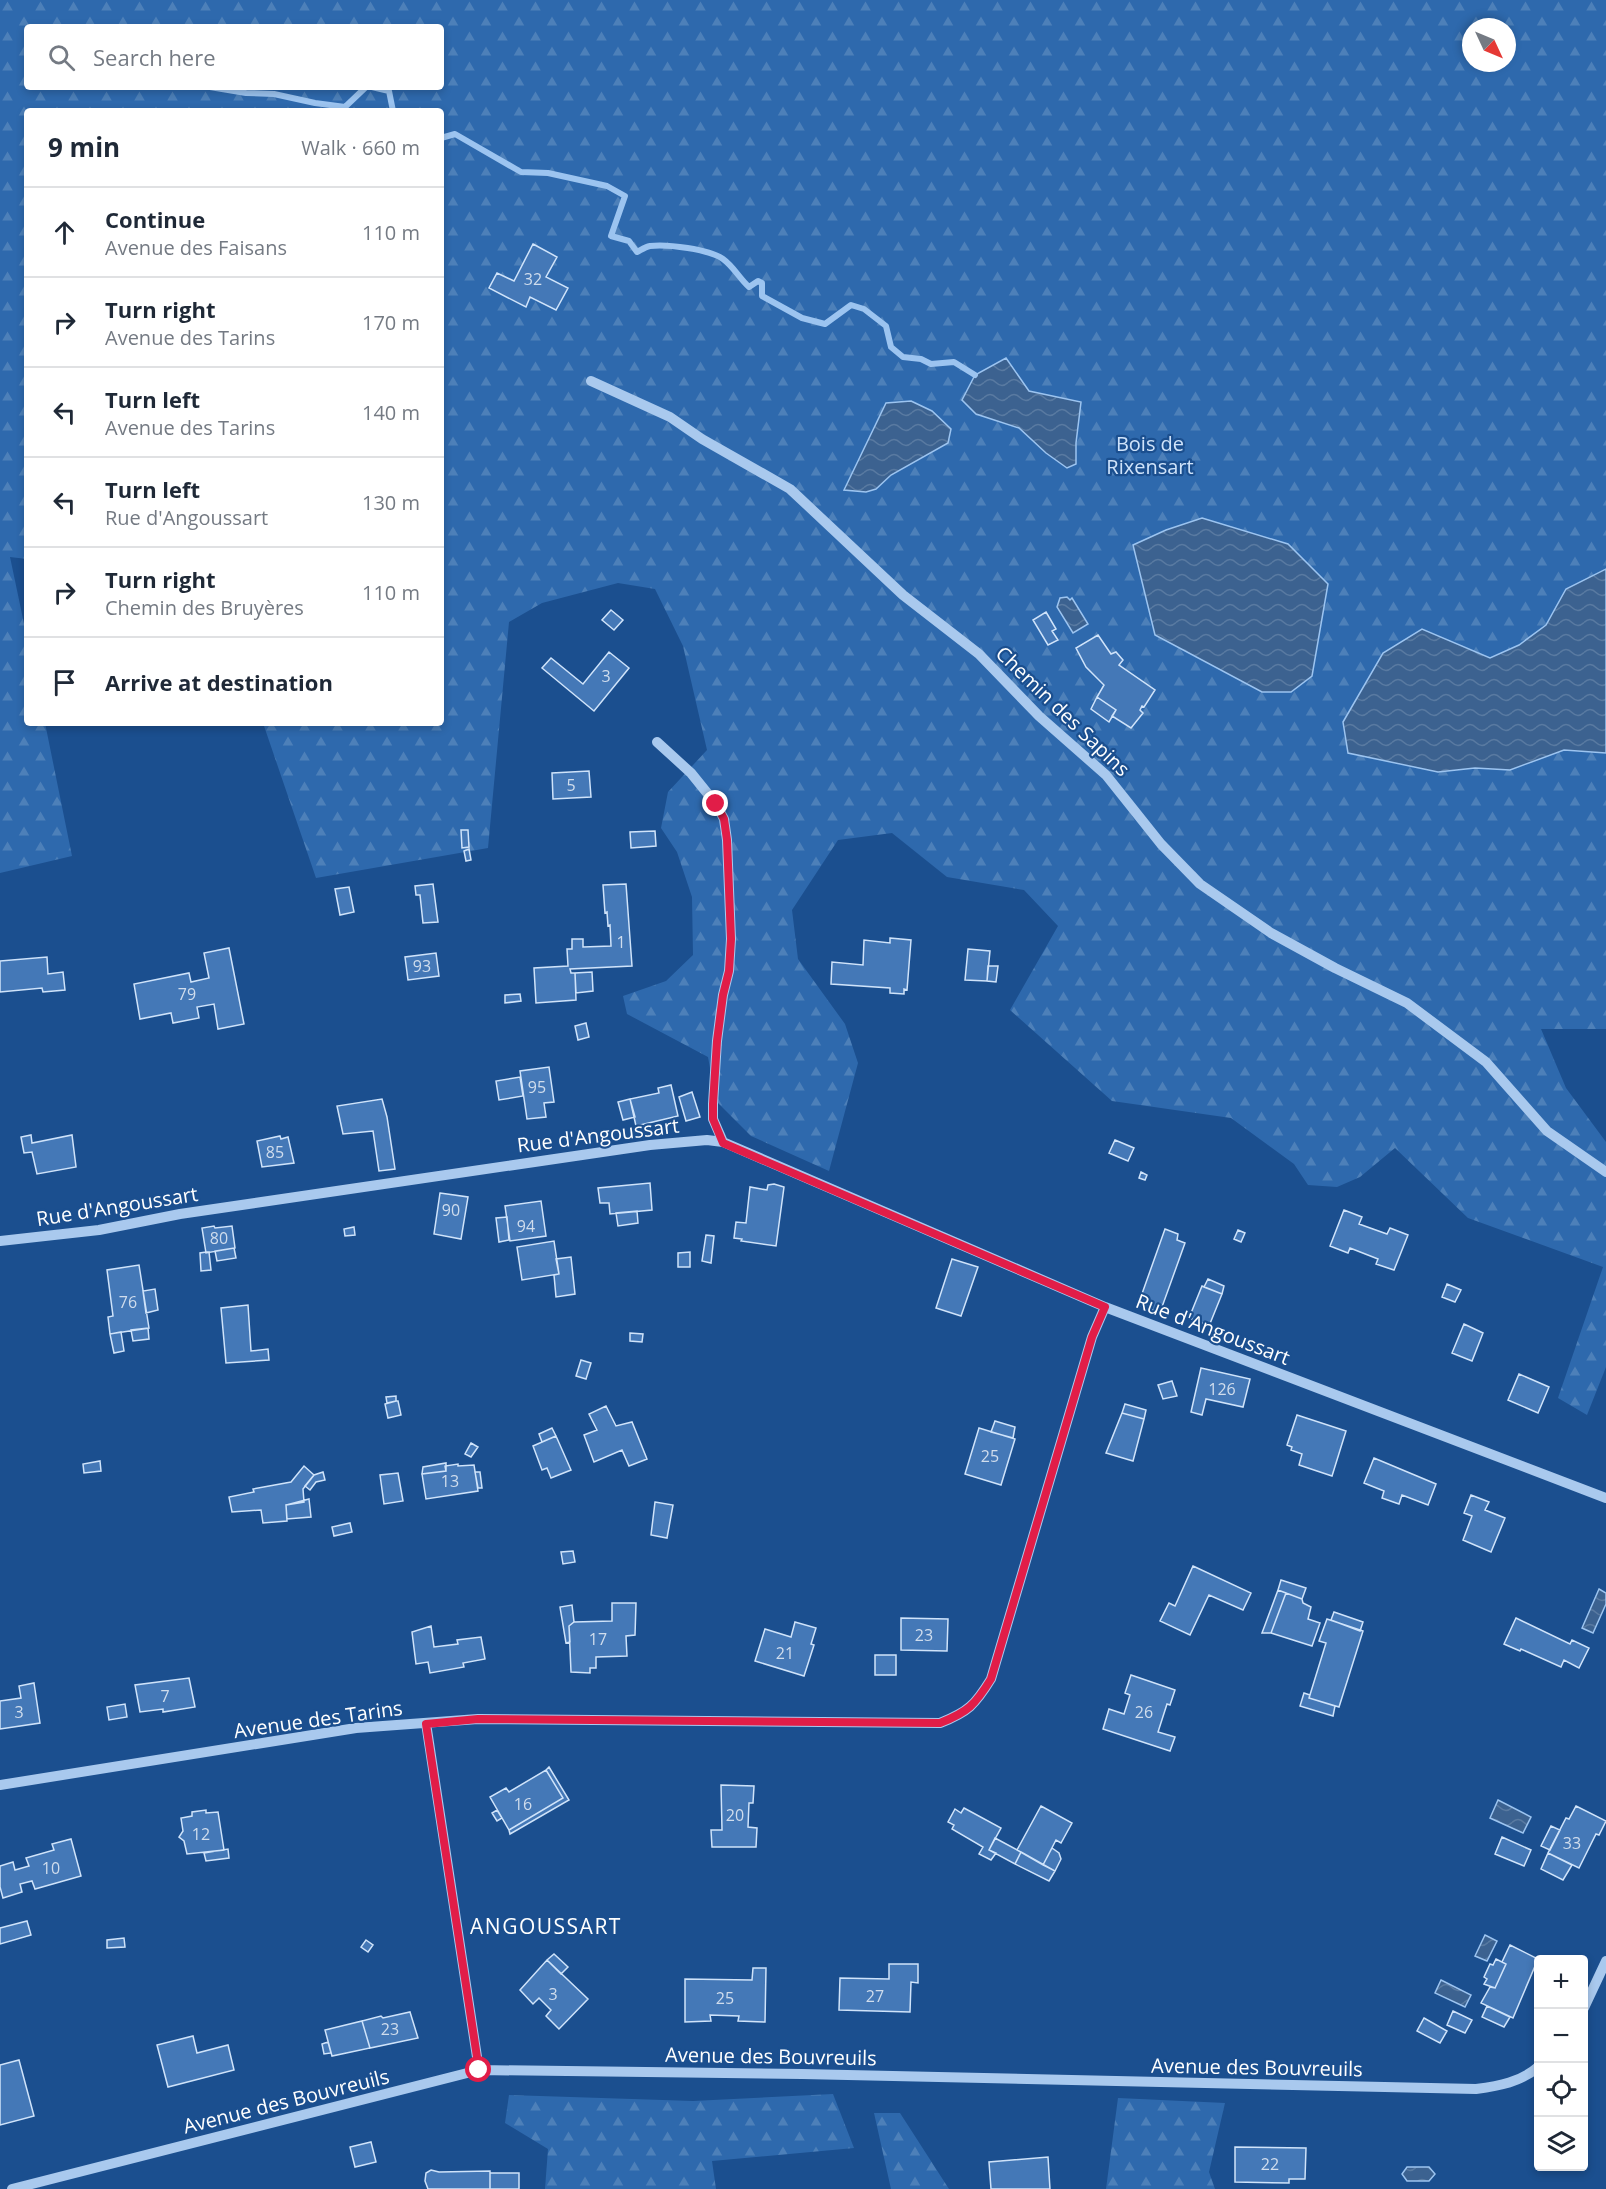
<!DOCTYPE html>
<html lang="en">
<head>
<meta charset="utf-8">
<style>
  body { margin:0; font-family:"Open Sans",sans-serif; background:#f2f2f3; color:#1f2937 }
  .controls { position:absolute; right:18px; bottom:18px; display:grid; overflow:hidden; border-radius:6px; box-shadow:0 3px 9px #0003 }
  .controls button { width:54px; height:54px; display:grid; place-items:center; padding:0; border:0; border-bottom:2px solid #e0e1e3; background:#fff; color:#1f2937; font:30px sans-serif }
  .compass { position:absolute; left:1462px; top:18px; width:54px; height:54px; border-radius:50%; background:#fff; box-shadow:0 3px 9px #0003; rotate:134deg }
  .stop { position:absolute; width:18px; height:18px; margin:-14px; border:4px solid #e11d48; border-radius:50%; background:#fff }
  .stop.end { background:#e11d48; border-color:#fff; box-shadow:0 2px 6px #0008 }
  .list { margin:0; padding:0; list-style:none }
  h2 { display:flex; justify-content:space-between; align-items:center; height:78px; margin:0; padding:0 24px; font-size:26px }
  h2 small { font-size:20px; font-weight:400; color:#747a83 }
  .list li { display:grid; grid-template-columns:39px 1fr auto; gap:18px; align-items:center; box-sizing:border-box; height:90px; padding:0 24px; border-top:2px solid #e0e1e3 }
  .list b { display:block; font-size:22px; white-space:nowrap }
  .list p { margin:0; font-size:20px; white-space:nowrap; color:#747a83 }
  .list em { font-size:20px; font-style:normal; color:#747a83 }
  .icon { flex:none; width:33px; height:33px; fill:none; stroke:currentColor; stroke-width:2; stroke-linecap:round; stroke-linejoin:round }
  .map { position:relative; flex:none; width:1606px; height:2189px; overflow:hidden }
  .search { position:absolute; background:#fff; box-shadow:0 3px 9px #0003; left:24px; top:24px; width:420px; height:66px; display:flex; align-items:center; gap:15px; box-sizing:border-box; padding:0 21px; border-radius:6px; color:#747a83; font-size:22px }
  .panel { position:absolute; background:#fff; box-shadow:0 3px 9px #0003; left:24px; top:108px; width:420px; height:618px; border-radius:6px }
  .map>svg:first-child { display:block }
</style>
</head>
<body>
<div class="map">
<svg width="1606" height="2189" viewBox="0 0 1606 2189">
  <defs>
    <pattern id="forest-firs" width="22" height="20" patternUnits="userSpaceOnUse" patternTransform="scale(1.5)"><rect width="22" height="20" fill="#2e69ad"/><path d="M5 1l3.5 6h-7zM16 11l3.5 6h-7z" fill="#4d80b9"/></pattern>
    <pattern id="water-waves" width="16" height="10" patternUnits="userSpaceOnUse" patternTransform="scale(1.5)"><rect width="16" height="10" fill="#3c6290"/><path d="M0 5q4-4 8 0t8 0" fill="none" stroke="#597aa1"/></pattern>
  </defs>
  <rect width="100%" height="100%" fill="#1b4f8f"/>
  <!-- forest -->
  <path fill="url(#forest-firs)" fill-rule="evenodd" d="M0 0H1606V1029H1541L1566 1088 1606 1142V1367L1587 1415 1558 1398 1603 1267 1468 1218 1395 1148 1360 1177 1337 1187 1308 1185 1294 1164 1231 1118 1112 1101 1010 1010 1058 926 1024 890 947 877 892 833 838 840 792 910 798 959 845 1024 858 1063 829 1171 751 1136 716 1101 708 1057 627 1014 623 996 666 981 693 955 692 897 677 852 661 828 668 792 707 750 683 646 655 589 618 583 542 603 509 622 488 848 316 878 263 723H441V111H27V559L10 557 27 638V723H45L72 856 0 873ZM27 27H441V87H27ZM1471 27H1507V63H1471Z
    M833 2094 854 2148 712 2161 716 2189H545L548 2149 505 2123 509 2095 693 2101Z
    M1118 2098 1225 2103 1209 2172 1215 2189H1106Z
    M874 2113H900L949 2189H891Z"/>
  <!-- water -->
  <path fill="url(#water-waves)" stroke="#9cc4f0" stroke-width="1.5" d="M1006 358 1029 391 1081 402 1076 443V464L1067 468 1046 453 1019 428 976 414 962 400 975 375Z
    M911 401 932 411 951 429 948 443 891 475 876 489 866 492 844 490 886 403Z
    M1202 518 1288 544 1328 584 1312 676 1291 692H1262L1155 635 1133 545 1166 530Z
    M1606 569V753L1564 750 1510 770 1475 768 1438 772 1348 753 1343 722 1383 653 1422 629 1490 658 1519 645 1546 625 1566 589Z
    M1067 597 1070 600 1072 598 1088 624 1073 633 1057 607 1060 598Z
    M1599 1589 1606 1593V1604L1593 1633 1582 1628Z
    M1498 1800 1531 1817 1523 1833 1490 1818Z
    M1485 1935 1497 1941 1487 1961 1475 1956Z
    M1441 1980 1471 1995 1465 2007 1435 1993Z
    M1407 2167H1429L1435 2174 1429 2181H1407L1402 2174Z"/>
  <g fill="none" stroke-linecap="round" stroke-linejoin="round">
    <!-- stream -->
    <path stroke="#9cc4f0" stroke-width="6" d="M210 87 246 93 274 94 315 103 345 107 366 87
      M372 87 389 91 393 111
      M441 138 455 134 521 172 548 173 607 186 625 196 611 236 629 241 637 252C641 250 645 247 650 246 667 244 709 249 723 259 734 267 739 278 749 287L758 281 762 283V296L802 318 825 324 851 305 864 309 886 326 891 347 903 357 921 359 931 364 954 362 975 375"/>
  </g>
  <!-- building -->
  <path fill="#4478b7" stroke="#cfe3fa" stroke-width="1.5" d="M533 244 557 257 546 277 568 288 556 310 530 297 526 307 489 288 497 273 514 281Z
    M611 610 623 620 614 630 602 620Z
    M1046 612 1056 629 1052 631 1058 640 1048 645 1033 620Z
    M1098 635 1111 654 1116 652 1123 660 1119 665 1155 690 1144 707 1142 706 1140 710 1143 713 1131 728 1112 716 1116 710 1097 697 1104 685 1086 667 1076 648Z
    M609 652 629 668 594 711 542 668 551 658 583 684Z
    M1097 697 1116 710 1109 722 1091 709Z
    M589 771 591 797 553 799 552 773Z
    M461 830H468L469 847 462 848Z
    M655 831 656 846 631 848 630 832Z
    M469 849 471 860 466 861 464 851Z
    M433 884 438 922 423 923 420 895H416L415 886Z
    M626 884 632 966 570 969 571 973H575L576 1000 536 1003 534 968 568 966 567 949H572V939H583V947L611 946 610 925 608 926 607 912 605 913 603 885Z
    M349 887 354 912 340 915 335 889Z
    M890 938 911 940 907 990 904 989V994L890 993V988L831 984 832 962 863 965 864 940 890 943Z
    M229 948 244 1024 218 1029 214 1004 197 1007 199 1018 173 1023 171 1013 140 1019 134 984 189 973 191 982 209 978 204 953Z
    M968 949 990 951 987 981 965 980Z
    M436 953 439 976 408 980 405 957Z
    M47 957 48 974 63 972 65 990 43 992 42 988 0 992V961Z
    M988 966H998L996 982 987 981Z
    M592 972 593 991 576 993 575 973Z
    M520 994 521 1001 505 1003V995Z
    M586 1023 589 1037 578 1040 575 1026Z
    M549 1067 554 1102 544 1103 546 1117 527 1119 520 1071Z
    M520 1077 523 1096 499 1100 496 1081Z
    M671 1085 678 1116 636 1126 630 1099 659 1093 658 1088Z
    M692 1092 700 1117 686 1121 679 1097Z
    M382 1099 387 1117 395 1169 379 1171 373 1131 343 1134 337 1106Z
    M630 1099 635 1117 623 1120 618 1102Z
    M31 1135 32 1143 72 1135 76 1167 37 1174 32 1152 24 1153 21 1137Z
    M280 1136 281 1139 288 1137 294 1163 262 1167 257 1141Z
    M1115 1140 1134 1148 1128 1161 1109 1153Z
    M1141 1172 1147 1175 1145 1180 1139 1178Z
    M650 1183 652 1210 610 1214 609 1203H600L598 1188Z
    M774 1184 784 1187 776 1246 741 1241 742 1239 734 1238 736 1222 746 1223 750 1187 767 1190 768 1185Z
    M440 1193 468 1197 461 1239 434 1234Z
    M541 1201 546 1236 510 1241 505 1206Z
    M1344 1210 1362 1217 1359 1224 1387 1234 1390 1228 1408 1235 1394 1270 1376 1264 1378 1259 1350 1248 1348 1253 1330 1246Z
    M637 1211 638 1223 618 1226 616 1213Z
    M507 1217 509 1240 499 1242 496 1218Z
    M214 1226 215 1228 232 1226 235 1248 206 1253 202 1228Z
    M354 1227 355 1235 345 1236 344 1229Z
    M1165 1229 1178 1234 1177 1240 1185 1243 1162 1307 1157 1306 1155 1311 1138 1305Z
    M1238 1230 1245 1233 1241 1242 1234 1239Z
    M706 1235 714 1236 711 1263 702 1261Z
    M554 1241 559 1274 522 1280 517 1247Z
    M234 1248 236 1258 217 1261 215 1251Z
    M206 1252H209L211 1270 201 1271 200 1253Z
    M690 1252V1267H678V1253Z
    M571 1257 575 1294 556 1297 554 1275 559 1274 556 1259Z
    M952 1259 978 1267 961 1316 936 1308Z
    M139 1265 149 1328 110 1334 108 1317 113 1316 107 1270Z
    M1208 1279 1224 1286 1222 1294 1204 1287Z
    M1447 1284 1461 1290 1455 1302 1442 1297Z
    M1202 1286 1222 1294 1209 1326 1189 1318Z
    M155 1289 158 1310 146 1313 143 1291Z
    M248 1305 251 1351 268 1349 269 1360 226 1363 221 1308Z
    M1464 1324 1483 1333 1472 1361 1452 1353Z
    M148 1328 149 1339 133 1341 131 1330Z
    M121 1332 124 1351 114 1353 110 1334Z
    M630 1333 643 1334 642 1342 630 1341Z
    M581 1360 591 1363 586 1379 576 1376Z
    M1201 1368 1250 1379 1243 1407 1206 1399 1202 1415 1191 1412Z
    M1519 1374 1549 1387 1538 1413 1508 1400Z
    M1172 1381 1177 1396 1163 1399 1158 1385Z
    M396 1396V1401L387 1403 386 1397Z
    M396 1401H398L401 1415 388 1418 385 1404Z
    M1125 1404 1146 1410 1144 1419 1122 1413Z
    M606 1406 616 1426 632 1422 647 1459 629 1466 622 1450 594 1462 584 1435 597 1430 589 1414Z
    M1122 1413 1144 1419 1133 1461 1106 1453Z
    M1297 1415 1346 1431 1332 1476 1299 1465 1302 1454 1291 1450 1292 1447 1287 1445Z
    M995 1421 1015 1427 1013 1438 991 1432Z
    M552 1428 556 1436 542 1442 539 1434Z
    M979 1428 1015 1439 1001 1485 965 1474Z
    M556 1436 571 1470 551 1478 547 1468 542 1470 533 1446Z
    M471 1443 478 1447 471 1457 465 1454Z
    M1374 1458 1436 1484 1428 1505 1402 1495 1399 1504 1382 1498 1384 1491 1364 1483Z
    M100 1461 101 1471 84 1473 83 1464Z
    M446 1463V1471L422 1474 423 1467Z
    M458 1464V1466L474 1465 478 1491 426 1499 422 1474 446 1471 445 1466Z
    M304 1466 314 1475 303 1489 304 1502 286 1505 287 1521 263 1523 261 1510 232 1512 229 1497 254 1492 253 1489 291 1482Z
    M323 1472 325 1480 316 1482 310 1490 305 1486 314 1475Z
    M475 1472H480L482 1488H478Z
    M398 1473 403 1501 384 1504 380 1475Z
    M1471 1495 1489 1502 1485 1510 1505 1518 1491 1552 1463 1540 1472 1516 1464 1513Z
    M309 1499 311 1517 287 1519 286 1505Z
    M655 1502 673 1505 667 1538 651 1535Z
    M350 1523 352 1532 334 1536 332 1527Z
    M573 1551 575 1562 563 1564 561 1552Z
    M1193 1566 1251 1593 1243 1610 1209 1595 1190 1635 1160 1621 1169 1603 1175 1606Z
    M1281 1580 1306 1588 1302 1599 1278 1590Z
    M1278 1590 1286 1593 1271 1633H1262Z
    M1286 1593 1302 1599 1303 1603 1311 1607 1308 1619 1320 1623 1312 1646 1271 1633Z
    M612 1603H636L635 1635 626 1636 627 1656 596 1657V1668H590V1673L571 1672 569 1626 574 1622 612 1621Z
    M572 1605 574 1622 569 1626 570 1642 566 1643 560 1607Z
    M1334 1612 1363 1622 1360 1631 1331 1620Z
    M901 1618 948 1619 947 1651 901 1650Z
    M1516 1618 1570 1644 1572 1640 1589 1648 1579 1668 1564 1660 1561 1667 1521 1649 1520 1651 1504 1644Z
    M1327 1619 1363 1631 1339 1707 1309 1698 1326 1643 1319 1641Z
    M795 1622 816 1628 811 1644 814 1645 804 1676 755 1661 765 1629 791 1637Z
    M431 1626 434 1647 458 1644 457 1640 481 1637 485 1659 463 1663 464 1667 430 1673 428 1662 416 1664 412 1632Z
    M875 1655H896V1675H875Z
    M1131 1675 1175 1690 1170 1705 1167 1704 1158 1732 1175 1737 1170 1751 1103 1729 1109 1709 1124 1714 1130 1695 1125 1693Z
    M189 1678 195 1707 163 1712V1709L140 1712 135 1685Z
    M34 1683 40 1723 0 1729V1701L21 1698 19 1686Z
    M1304 1693 1310 1695 1309 1698 1335 1706 1333 1716 1300 1706Z
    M125 1704 127 1717 109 1720 107 1707Z
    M549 1767 569 1800 510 1834 509 1830 563 1798 546 1770Z
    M546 1770 563 1798 509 1830 490 1797 506 1788 509 1792Z
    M721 1785 754 1786 753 1803H749L748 1827 757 1828 756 1847H712L711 1830H722Z
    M1041 1806 1072 1823 1061 1843 1056 1840 1043 1865 1017 1850Z
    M1576 1806 1606 1821 1599 1835 1596 1834 1579 1868 1548 1853 1566 1818 1569 1819Z
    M964 1808 1001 1828 989 1850 996 1853 991 1860 979 1854 983 1847 952 1829 954 1825 948 1822 955 1809 961 1813Z
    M206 1810V1813L218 1812 224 1850 187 1854 184 1841 179 1837 183 1831 181 1818 192 1816V1812Z
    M497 1810 502 1818 497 1821 492 1813Z
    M1551 1826 1560 1830 1550 1850 1541 1846Z
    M1502 1837 1531 1850 1524 1866 1495 1854Z
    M995 1838 1021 1852 1015 1864 989 1850Z
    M71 1839 81 1876 35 1889 32 1881 20 1884 22 1892 3 1898 0 1887V1866L13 1862 15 1870 29 1866 26 1858 54 1850 52 1844Z
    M1052 1848 1059 1853 1061 1859 1055 1871 1043 1865Z
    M228 1849 229 1858 206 1861 204 1853Z
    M1021 1852 1055 1871 1049 1881 1015 1864Z
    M1548 1853 1572 1865 1563 1880 1541 1869Z
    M27 1921 31 1935 0 1944V1928Z
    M124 1938 125 1947 107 1948V1940Z
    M366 1940 373 1945 368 1952 361 1947Z
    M1510 1945 1538 1959 1513 2018 1481 2003 1490 1987 1495 1988 1506 1964 1502 1962Z
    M554 1954 568 1967 561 1974 547 1960Z
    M1496 1959 1506 1964 1495 1988 1484 1984 1487 1979 1484 1977 1490 1964 1493 1965Z
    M547 1960 588 1999 559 2029 546 2016 551 2010 539 1998 533 2004 520 1990Z
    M889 1964H918V1983L911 1982 910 2012 839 2010 840 1978 889 1979Z
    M753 1968H766L765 2022 738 2021 739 2016 710 2015 711 2021 685 2022V1979L752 1980Z
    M1487 2006 1510 2017 1504 2027 1482 2017Z
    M1453 2011 1472 2020 1465 2033 1447 2025Z
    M410 2012 418 2038 370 2048 362 2021 381 2016 383 2018Z
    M1424 2018 1447 2031 1440 2043 1417 2031Z
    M362 2021 370 2048 332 2056 325 2030Z
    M193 2036 197 2053 228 2045 234 2070 168 2087 157 2045Z
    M328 2042 331 2053 324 2054 322 2044Z
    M19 2060 34 2116 0 2125V2065Z
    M371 2142 376 2162 355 2167 350 2147Z
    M1235 2147 1306 2148 1305 2179H1289V2183L1235 2182Z
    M1048 2157 1050 2189H991L989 2162Z
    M431 2170 439 2172 490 2171V2189H428L425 2181 426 2173Z
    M490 2173H519V2189H490Z"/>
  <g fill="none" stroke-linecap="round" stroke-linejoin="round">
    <!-- minor -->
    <path stroke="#a9c9ee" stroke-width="10" d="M591 381 670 417 702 439 790 489 903 595 979 654 1039 716 1106 775 1161 844 1200 884 1271 933 1335 968 1407 1003 1486 1062 1547 1131 1606 1172
      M657 742 691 773 716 804 724 819 727 840 731 939 729 971 723 995 717 1041 713 1104V1119L723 1142
      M0 1241 99 1230 180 1214 650 1145 707 1140 723 1142 1105 1307 1606 1498
      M426 1723 479 2070
      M0 1785 356 1728 478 1719 940 1723C968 1712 975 1705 991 1679L1092 1337 1105 1307
      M1584 2008 1606 1961
      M12 2189 479 2070 802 2074 1476 2089C1499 2086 1521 2082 1538 2067"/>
  </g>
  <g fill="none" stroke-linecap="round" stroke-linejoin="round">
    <!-- route -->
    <path stroke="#e11d48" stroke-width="8" d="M479 2070 426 1724 478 1719 940 1723C968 1712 975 1705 991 1679L1092 1337 1105 1307 723 1143 713 1119V1104L717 1041 723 995 729 971 731 939 727 840 724 819 716 804"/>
  </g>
  <g text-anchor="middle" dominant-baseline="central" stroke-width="4.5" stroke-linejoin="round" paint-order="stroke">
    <!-- number labels -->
    <g font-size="16" fill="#d0dded">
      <text x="533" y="279">32</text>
      <text x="606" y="676">3</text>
      <text x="571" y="785">5</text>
      <text x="621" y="942">1</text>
      <text x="422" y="966">93</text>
      <text x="187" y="994">79</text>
      <text x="537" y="1087">95</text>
      <text x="275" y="1152">85</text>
      <text x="451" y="1210">90</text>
      <text x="526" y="1226">94</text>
      <text x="219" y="1238">80</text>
      <text x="128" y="1302">76</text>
      <text x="1222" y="1389">126</text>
      <text x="990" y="1456">25</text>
      <text x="450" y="1481">13</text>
      <text x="924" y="1635">23</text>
      <text x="598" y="1639">17</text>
      <text x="785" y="1653">21</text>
      <text x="165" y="1696">7</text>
      <text x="19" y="1712">3</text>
      <text x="1144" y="1712">26</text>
      <text x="523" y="1804">16</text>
      <text x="735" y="1815">20</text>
      <text x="201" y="1834">12</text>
      <text x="1572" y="1843">33</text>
      <text x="51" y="1868">10</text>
      <text x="553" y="1994">3</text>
      <text x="875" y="1996">27</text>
      <text x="725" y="1998">25</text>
      <text x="390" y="2029">23</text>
      <text x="1270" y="2164">22</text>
    </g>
    <!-- park labels -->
    <g font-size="20" fill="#cfe3fa" stroke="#1b4f8f">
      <text x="1150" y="443">Bois de<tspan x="1150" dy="23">Rixensart</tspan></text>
    </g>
    <!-- street labels -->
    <g font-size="20" fill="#fff" stroke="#1b4f8f">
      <text transform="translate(1063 711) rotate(44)">Chemin des Sapins</text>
      <text transform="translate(598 1135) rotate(-7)">Rue d'Angoussart</text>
      <text transform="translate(117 1206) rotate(-9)">Rue d'Angoussart</text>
      <text transform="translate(1213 1329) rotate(21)">Rue d'Angoussart</text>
      <text transform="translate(318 1719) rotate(-8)">Avenue des Tarins</text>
      <text transform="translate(771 2056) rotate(1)">Avenue des Bouvreuils</text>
      <text transform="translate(1257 2067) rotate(1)">Avenue des Bouvreuils</text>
      <text transform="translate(286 2101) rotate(-14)">Avenue des Bouvreuils</text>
    </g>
    <!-- neighbourhood labels -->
    <g font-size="21" letter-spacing="1.5" fill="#fff" stroke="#1b4f8f">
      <text x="546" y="1926">ANGOUSSART</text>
    </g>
  </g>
</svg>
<div class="controls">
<button>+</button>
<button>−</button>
<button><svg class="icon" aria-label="locate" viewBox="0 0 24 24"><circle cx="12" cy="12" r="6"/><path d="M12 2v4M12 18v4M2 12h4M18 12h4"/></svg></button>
<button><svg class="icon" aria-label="layers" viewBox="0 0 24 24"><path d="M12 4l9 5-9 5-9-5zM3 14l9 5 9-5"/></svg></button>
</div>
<svg class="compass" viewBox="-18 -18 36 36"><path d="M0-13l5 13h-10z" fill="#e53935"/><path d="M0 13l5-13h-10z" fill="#747a83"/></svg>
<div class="stop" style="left:479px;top:2070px"></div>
<div class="stop end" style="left:716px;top:804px"></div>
<div class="search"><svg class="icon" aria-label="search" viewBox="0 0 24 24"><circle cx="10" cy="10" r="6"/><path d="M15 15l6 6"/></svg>Search here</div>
<section class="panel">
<h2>9 min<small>Walk · 660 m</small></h2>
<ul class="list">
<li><svg class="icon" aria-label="ahead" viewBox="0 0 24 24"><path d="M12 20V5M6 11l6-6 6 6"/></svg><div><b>Continue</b><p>Avenue des Faisans</p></div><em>110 m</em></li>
<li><svg class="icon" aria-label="right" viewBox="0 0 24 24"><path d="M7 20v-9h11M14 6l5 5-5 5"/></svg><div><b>Turn right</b><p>Avenue des Tarins</p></div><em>170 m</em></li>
<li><svg class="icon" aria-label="left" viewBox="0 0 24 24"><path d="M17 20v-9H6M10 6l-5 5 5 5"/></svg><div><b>Turn left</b><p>Avenue des Tarins</p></div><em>140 m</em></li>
<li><svg class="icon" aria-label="left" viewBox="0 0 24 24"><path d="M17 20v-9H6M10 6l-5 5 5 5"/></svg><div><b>Turn left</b><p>Rue d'Angoussart</p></div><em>130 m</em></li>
<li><svg class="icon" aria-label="right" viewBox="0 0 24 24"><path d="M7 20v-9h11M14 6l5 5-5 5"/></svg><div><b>Turn right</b><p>Chemin des Bruyères</p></div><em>110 m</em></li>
<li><svg class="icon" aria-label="arrive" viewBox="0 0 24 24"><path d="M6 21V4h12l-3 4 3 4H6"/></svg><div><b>Arrive at destination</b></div></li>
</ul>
</section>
</div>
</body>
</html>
